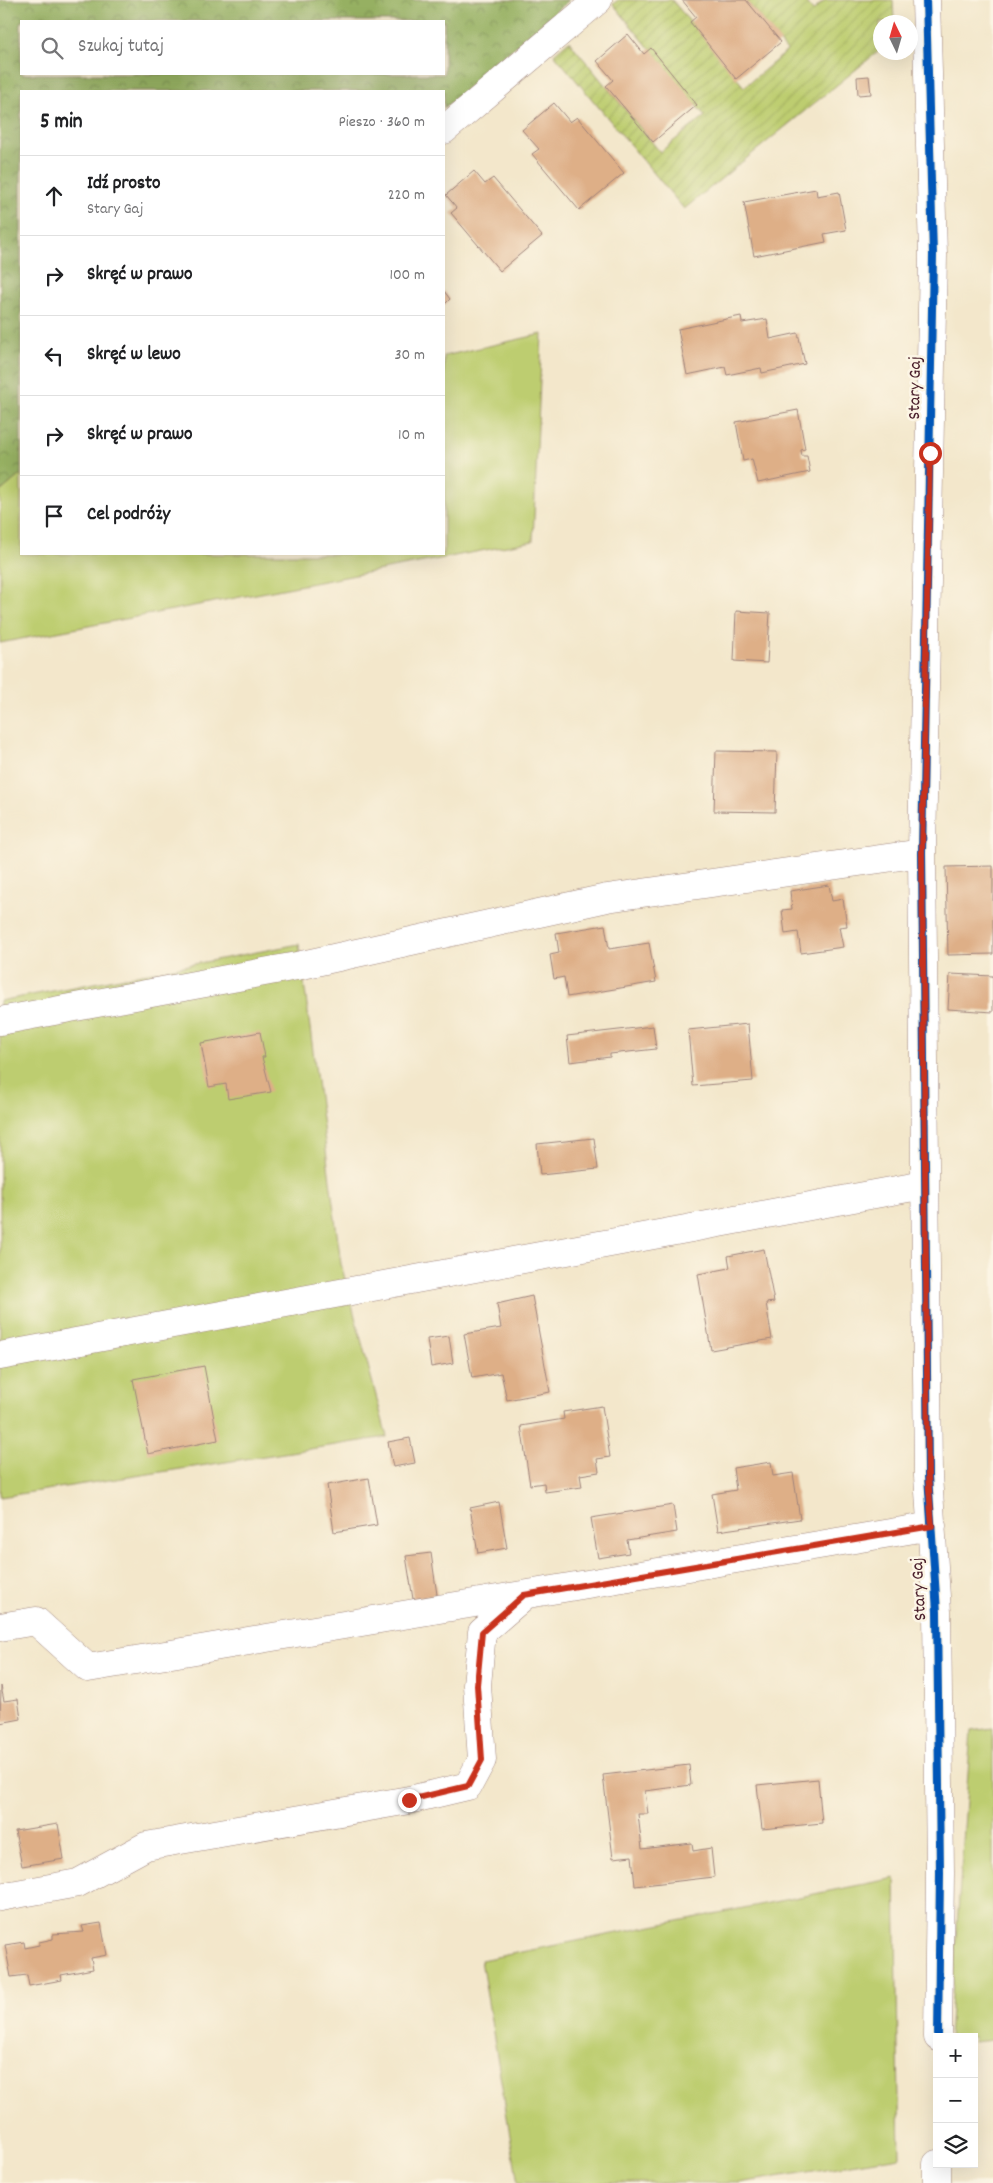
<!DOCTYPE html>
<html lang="pl">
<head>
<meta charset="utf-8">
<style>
  body { margin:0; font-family:Dekko,sans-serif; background:#f6f6f6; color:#202124 }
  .controls { position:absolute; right:15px; bottom:15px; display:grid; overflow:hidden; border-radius:0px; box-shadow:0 5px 20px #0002 }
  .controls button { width:45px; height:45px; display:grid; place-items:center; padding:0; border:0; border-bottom:1px solid #e0e0e0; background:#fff; color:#202124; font:25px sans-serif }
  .compass { position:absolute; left:873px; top:15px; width:45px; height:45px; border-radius:50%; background:#fff; box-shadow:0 5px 20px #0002; rotate:355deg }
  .stop { position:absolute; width:15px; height:15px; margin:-11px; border:4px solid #c8321e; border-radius:50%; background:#fff }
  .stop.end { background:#c8321e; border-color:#fff; box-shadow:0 1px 5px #0008 }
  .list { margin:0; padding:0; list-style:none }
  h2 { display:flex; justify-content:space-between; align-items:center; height:65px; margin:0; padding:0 20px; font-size:21px }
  h2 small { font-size:16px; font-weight:400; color:#757577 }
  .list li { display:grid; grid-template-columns:32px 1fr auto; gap:15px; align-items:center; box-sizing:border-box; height:80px; padding:0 20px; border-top:1px solid #e0e0e0 }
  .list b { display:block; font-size:19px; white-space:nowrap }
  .list p { margin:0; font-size:16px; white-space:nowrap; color:#757577 }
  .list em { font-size:16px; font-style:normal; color:#757577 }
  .icon { flex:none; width:28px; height:28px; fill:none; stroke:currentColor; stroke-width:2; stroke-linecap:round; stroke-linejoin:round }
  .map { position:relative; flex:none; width:993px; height:2183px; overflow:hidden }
  .search { position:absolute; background:#fff; box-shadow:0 5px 20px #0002; left:20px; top:20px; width:425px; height:55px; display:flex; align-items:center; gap:12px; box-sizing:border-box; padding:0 18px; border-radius:0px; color:#757577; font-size:19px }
  .panel { position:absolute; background:#fff; box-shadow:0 5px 20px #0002; left:20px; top:90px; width:425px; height:465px; border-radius:0px }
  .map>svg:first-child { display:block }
</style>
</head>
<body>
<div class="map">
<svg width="993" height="2183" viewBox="0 0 993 2183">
  <defs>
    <pattern id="forest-crowns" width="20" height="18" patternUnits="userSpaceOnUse" patternTransform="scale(1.25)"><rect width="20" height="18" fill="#96b062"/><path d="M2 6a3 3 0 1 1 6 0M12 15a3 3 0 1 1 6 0" fill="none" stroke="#7c8f51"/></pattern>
    <pattern id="garden-furrows" width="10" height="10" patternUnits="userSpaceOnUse" patternTransform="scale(1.25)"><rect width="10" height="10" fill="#bdcd70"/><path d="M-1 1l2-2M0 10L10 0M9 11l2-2" fill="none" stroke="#a4b061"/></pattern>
  </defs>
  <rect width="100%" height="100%" fill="#fcf5e5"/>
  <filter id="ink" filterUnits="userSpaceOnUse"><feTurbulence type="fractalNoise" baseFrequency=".02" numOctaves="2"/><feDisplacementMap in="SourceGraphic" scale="10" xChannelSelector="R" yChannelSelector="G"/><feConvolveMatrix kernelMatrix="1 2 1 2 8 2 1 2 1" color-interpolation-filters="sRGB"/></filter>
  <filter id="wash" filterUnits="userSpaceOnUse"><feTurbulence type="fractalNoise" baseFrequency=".0096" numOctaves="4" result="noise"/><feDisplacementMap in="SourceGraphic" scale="20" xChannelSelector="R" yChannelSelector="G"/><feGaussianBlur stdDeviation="1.12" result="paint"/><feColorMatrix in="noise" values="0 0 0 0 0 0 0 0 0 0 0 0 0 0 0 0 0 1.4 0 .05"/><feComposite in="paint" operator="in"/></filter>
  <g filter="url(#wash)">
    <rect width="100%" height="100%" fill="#f3e7cb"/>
    <!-- grass -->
    <path fill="#bdcd70" stroke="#84764e" d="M542 334 533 541 0 643V492L21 474V554H444V356Z
      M299 944 341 1264 387 1437 0 1497V1001Z
      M993 1728V2040L974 2042V2037H949L971 1731Z
      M895 1878 900 2157 739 2183H518L481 1960Z"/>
    <!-- forest -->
    <path fill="url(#forest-crowns)" stroke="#706846" fill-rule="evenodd" d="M0 0H569L444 108V91H21V474L0 492ZM21 21H444V74H21Z"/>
    <!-- garden -->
    <path fill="url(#garden-furrows)" stroke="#84764e" d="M618 0H672L744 87 787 51 746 0H804L813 11 825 0H893L894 22H880V50L684 209 554 54 569 41 660 152 705 116 613 4Z"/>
    <g id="blocks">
      <!-- building -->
      <path fill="#deaf87" d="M682 0H746L781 42 736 79 690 22 696 17Z
        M628 34 644 54 651 48 697 105 653 142 606 86 613 80 597 61Z
        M869 76 871 94 858 95 857 77Z
        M554 103 570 122 577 117 624 173 579 210 532 154 539 149 522 130Z
        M474 171 485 184 493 178 542 236 500 271 451 213 457 208 446 195Z
        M816 189 817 196 839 192 846 230 824 234 826 242 754 256 744 202Z
        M444 291 450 299 444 305Z
        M741 316 742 323 767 319 770 339 798 333 805 364 762 373 761 368 727 375 725 367 687 375 678 329Z
        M798 410 805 449 801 450 802 456H807L810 472 758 483 752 459 743 461 736 422Z
        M736 611 770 613 767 663 734 661Z
        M716 751 777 752 775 812 714 811Z
        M993 866V954L948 955 946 867Z
        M829 885 832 901 843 899 847 926 839 927 843 947 801 953 798 932 785 934 782 910 792 909 790 891Z
        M605 925 609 949 649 943 656 982 567 997 564 977 554 979 550 955 559 953 556 933Z
        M950 974 993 976V1012L948 1009Z
        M748 1024 753 1081 693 1086 688 1030Z
        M653 1026 656 1049 610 1054V1057L570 1062 567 1036Z
        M260 1032 265 1057H262L271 1092 228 1099 226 1084 209 1087 201 1043Z
        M594 1138 598 1169 540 1175 537 1144Z
        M764 1249 774 1302 766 1303 772 1339 711 1350 698 1274 730 1268 728 1256Z
        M532 1296 550 1392 507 1400 501 1373 472 1378 464 1334 501 1328 497 1304Z
        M449 1336 453 1363 431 1367 427 1339Z
        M204 1366 218 1440 148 1454 133 1379Z
        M602 1406 610 1457 597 1459 599 1472 580 1475 582 1487 545 1492 544 1483 530 1485 521 1426 564 1419 563 1412Z
        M410 1438 415 1463 393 1467 388 1442Z
        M771 1462 773 1476 793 1473 800 1519 718 1531 712 1494 736 1490 733 1468Z
        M369 1478 377 1525 334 1532 327 1485Z
        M499 1502 507 1548 478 1553 470 1508Z
        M673 1505 677 1532 627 1540 629 1553 598 1558 591 1518Z
        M431 1553 437 1595 413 1599 406 1556Z
        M1 1686 4 1701 18 1699 21 1719 0 1723Z
        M689 1765 691 1785 645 1791 648 1814H638L642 1849 692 1843 693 1851 711 1848 714 1877 635 1886 632 1856 613 1858 603 1775Z
        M818 1779 822 1823 762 1829 757 1785Z
        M58 1824 64 1859 22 1866 15 1831Z
        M101 1923 107 1955 91 1958 93 1969 61 1975 62 1980 29 1986 27 1975 11 1977 5 1945 24 1942 25 1948 39 1945V1942L53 1939V1934L84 1932 82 1926Z"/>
    </g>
  </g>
  <g filter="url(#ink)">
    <use href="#blocks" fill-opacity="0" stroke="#9e837b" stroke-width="1"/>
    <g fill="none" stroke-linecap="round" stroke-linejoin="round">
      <!-- minor casing -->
      <g stroke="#9e837b" stroke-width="29">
        <path id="minor" d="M926 0 933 255 922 853 928 1476 937 1612 940 1873 938 2037
          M444 130 598 0
          M0 1021 302 965 607 898 922 853
          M0 1356 924 1185
          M0 1627 36 1621 88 1668 932 1526
          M0 1897 78 1883 146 1846 409 1800 468 1786 482 1760 477 1685 482 1632 525 1595
          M937 2183V2164"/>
      </g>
      <!-- minor -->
      <use href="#minor" stroke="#fff" stroke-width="28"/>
      <!-- cycleway casing -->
      <g stroke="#fcf5e5" stroke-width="11">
        <path id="cycleway" d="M926 0 933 255 922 853 928 1476 937 1612 940 1873 938 2037"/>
      </g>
      <!-- cycleway -->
      <use href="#cycleway" stroke="#0057b8" stroke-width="8"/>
    </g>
  </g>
  <g fill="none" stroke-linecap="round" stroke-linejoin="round" filter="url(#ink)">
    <!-- route -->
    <path stroke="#c8321e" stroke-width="6" d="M409 1800 468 1786 482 1760 477 1685 482 1632 524 1595 932 1526 928 1476 922 853 930 453"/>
  </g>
  <g text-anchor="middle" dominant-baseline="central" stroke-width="5" stroke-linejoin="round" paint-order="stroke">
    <!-- street labels -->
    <g font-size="18" fill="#4a1f2b" stroke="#fcf5e5">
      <text transform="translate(916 388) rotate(-89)">Stary Gaj</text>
      <text transform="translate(920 1589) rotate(-93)">Stary Gaj</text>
    </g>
  </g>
</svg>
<div class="controls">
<button>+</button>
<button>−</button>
<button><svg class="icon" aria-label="layers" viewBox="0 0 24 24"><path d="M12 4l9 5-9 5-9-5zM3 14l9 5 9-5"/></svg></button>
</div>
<svg class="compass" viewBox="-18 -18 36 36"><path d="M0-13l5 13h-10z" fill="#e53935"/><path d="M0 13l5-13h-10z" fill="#757577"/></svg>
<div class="stop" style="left:930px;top:453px"></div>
<div class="stop end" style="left:409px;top:1800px"></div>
<div class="search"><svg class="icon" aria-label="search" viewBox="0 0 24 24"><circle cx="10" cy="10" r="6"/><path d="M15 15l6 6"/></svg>Szukaj tutaj</div>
<section class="panel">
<h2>5 min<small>Pieszo · 360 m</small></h2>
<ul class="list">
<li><svg class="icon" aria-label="ahead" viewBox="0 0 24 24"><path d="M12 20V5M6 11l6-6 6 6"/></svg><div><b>Idź prosto</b><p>Stary Gaj</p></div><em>220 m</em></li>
<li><svg class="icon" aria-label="right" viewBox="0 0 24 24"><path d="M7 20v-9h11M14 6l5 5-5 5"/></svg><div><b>Skręć w prawo</b></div><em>100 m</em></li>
<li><svg class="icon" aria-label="left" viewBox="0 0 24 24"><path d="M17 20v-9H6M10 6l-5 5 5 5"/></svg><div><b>Skręć w lewo</b></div><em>30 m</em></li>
<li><svg class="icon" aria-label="right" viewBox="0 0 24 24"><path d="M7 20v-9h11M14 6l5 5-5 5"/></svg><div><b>Skręć w prawo</b></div><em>10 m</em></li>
<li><svg class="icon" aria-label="arrive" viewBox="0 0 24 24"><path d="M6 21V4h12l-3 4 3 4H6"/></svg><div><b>Cel podróży</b></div></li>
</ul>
</section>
</div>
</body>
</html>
